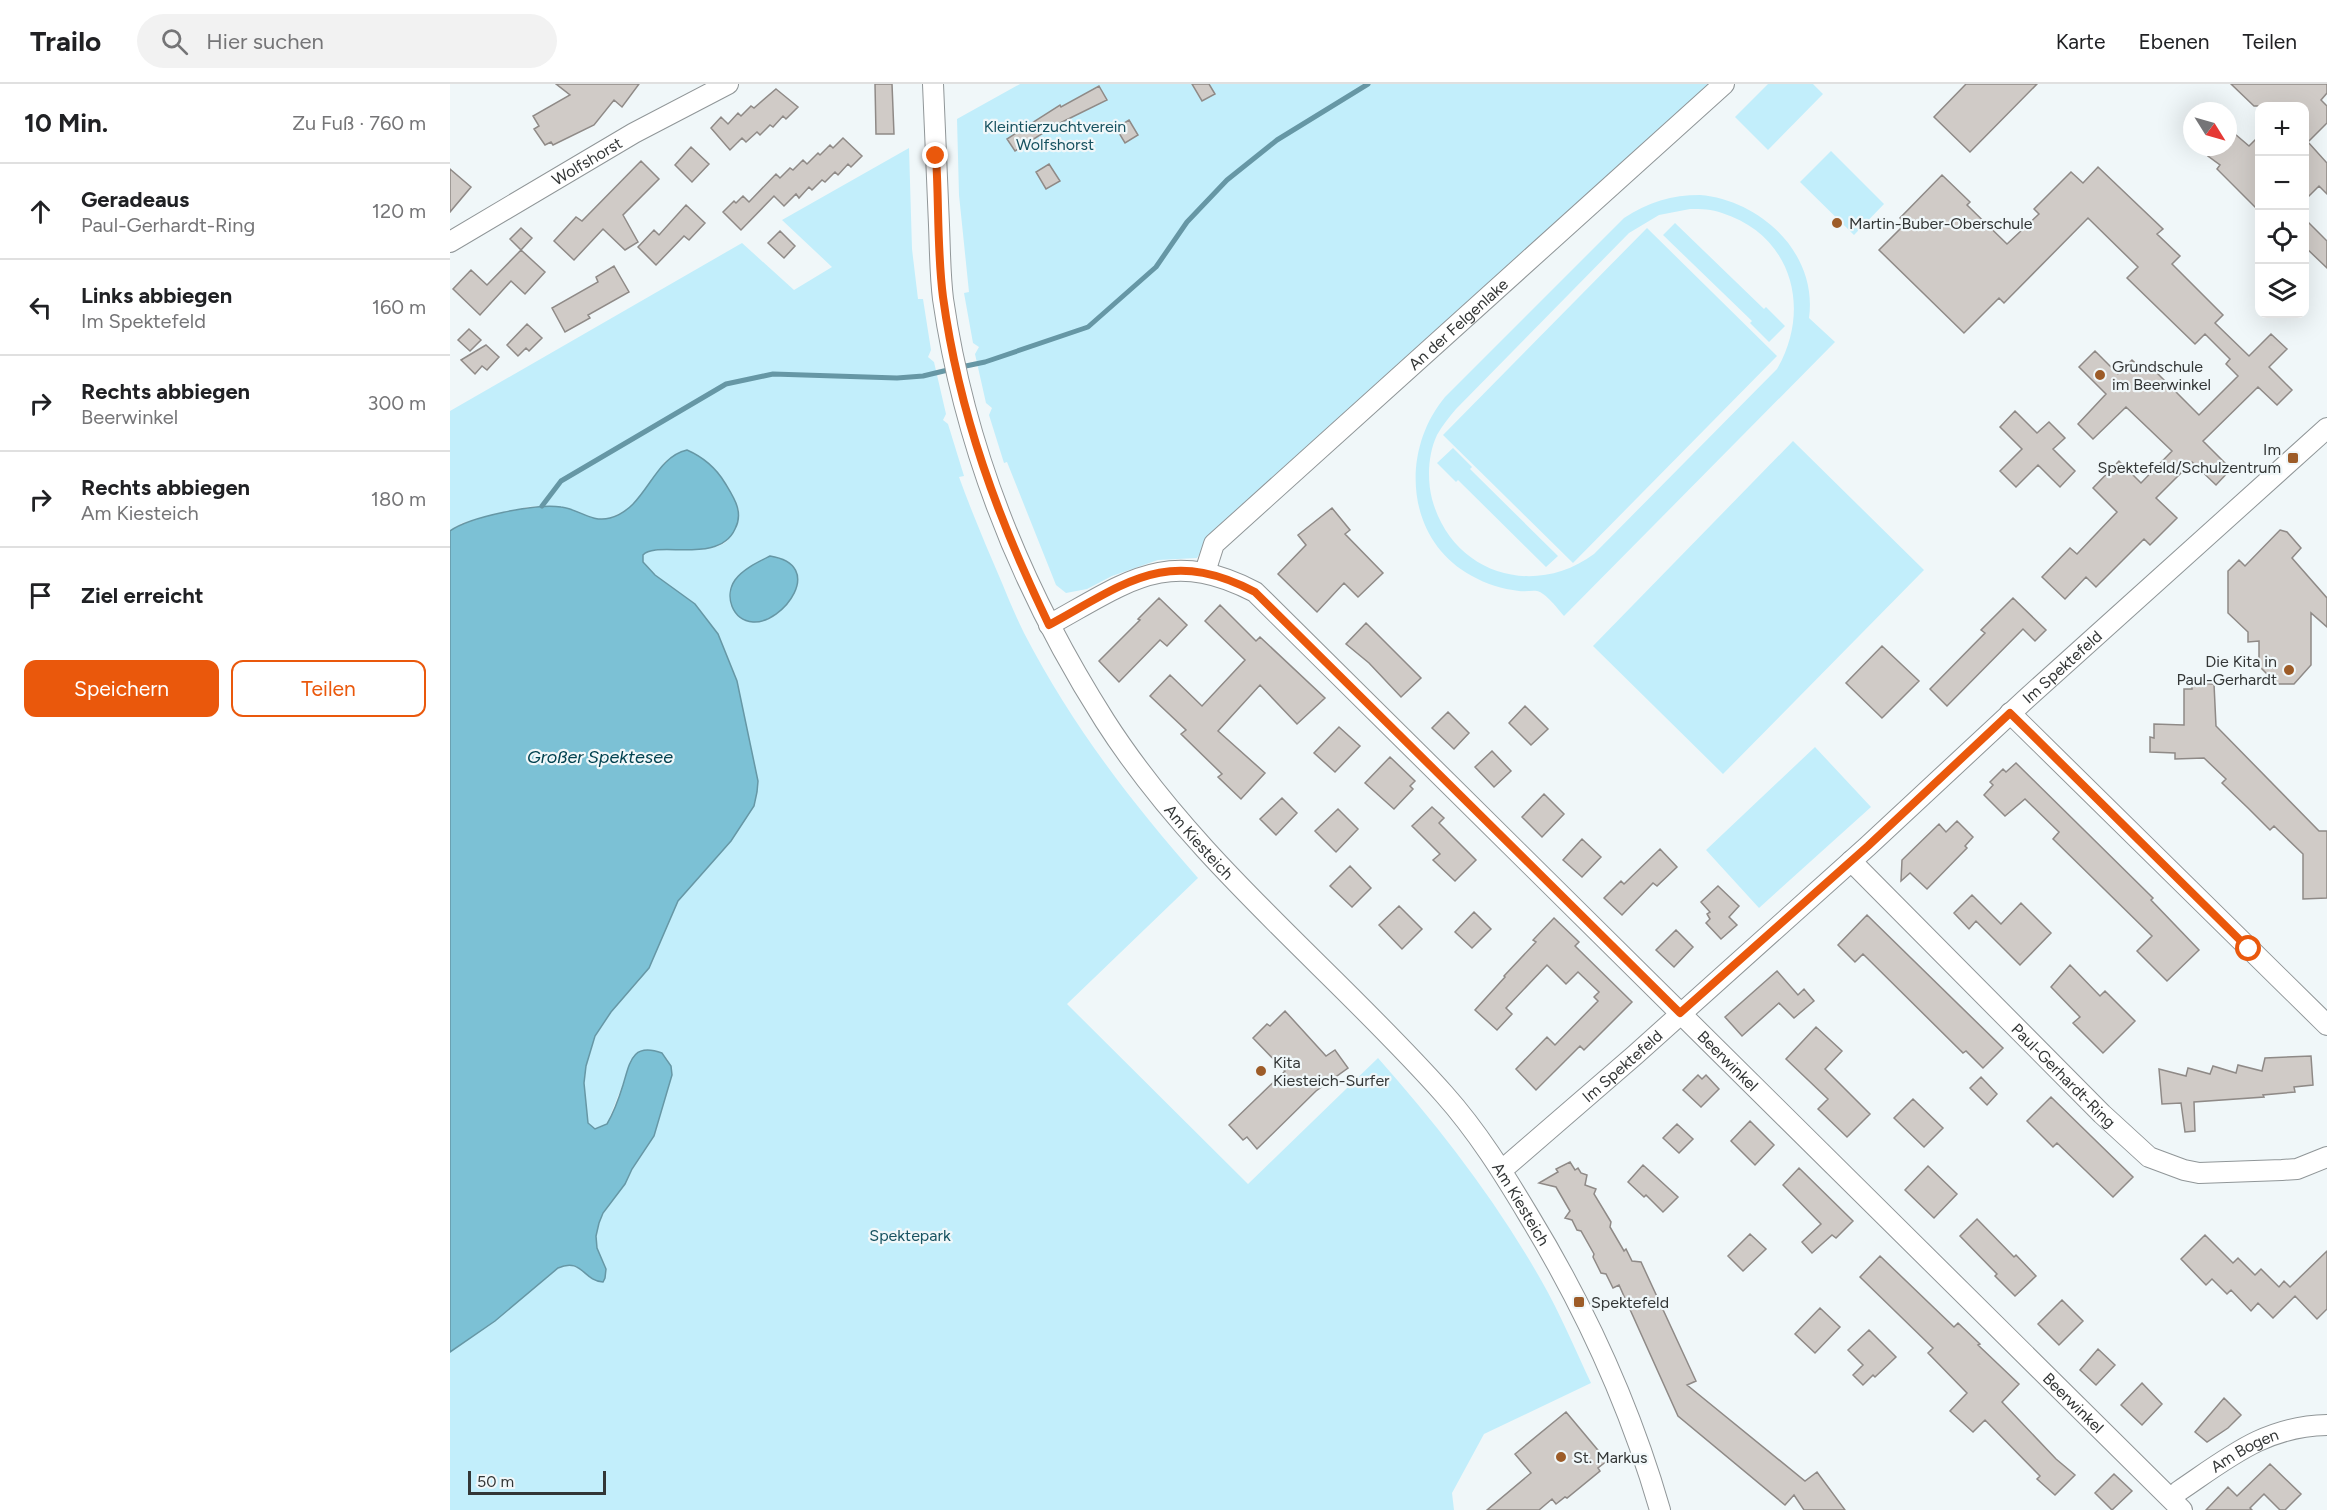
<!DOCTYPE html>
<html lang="de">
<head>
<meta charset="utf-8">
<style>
  body { margin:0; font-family:Figtree,sans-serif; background:#f2f2f2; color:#202124 }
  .controls { position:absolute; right:18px; top:18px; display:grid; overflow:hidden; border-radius:12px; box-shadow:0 6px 24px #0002 }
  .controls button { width:54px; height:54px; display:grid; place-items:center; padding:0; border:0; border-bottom:2px solid #e0e0e0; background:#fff; color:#202124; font:30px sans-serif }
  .compass { position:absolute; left:1733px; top:18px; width:54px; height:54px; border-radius:50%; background:#fff; box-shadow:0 6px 24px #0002; rotate:127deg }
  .scale { position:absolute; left:18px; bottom:15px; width:138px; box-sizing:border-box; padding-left:6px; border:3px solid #333636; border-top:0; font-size:16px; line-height:21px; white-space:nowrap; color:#333636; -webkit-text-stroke:4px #f0f7f9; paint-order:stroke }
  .stop { position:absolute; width:18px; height:18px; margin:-14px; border:4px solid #ea580c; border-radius:50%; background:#fff }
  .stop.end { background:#ea580c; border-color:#fff; box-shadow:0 2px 6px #0008 }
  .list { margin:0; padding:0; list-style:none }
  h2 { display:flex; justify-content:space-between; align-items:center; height:78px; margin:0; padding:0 24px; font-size:26px }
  h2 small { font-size:20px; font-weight:400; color:#757577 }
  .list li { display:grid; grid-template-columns:39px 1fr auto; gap:18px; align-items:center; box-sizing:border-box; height:96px; padding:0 24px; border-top:2px solid #e0e0e0 }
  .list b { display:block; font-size:22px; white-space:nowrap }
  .list p { margin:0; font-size:20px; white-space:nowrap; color:#757577 }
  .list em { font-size:20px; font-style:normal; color:#757577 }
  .actions { display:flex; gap:12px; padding:18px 24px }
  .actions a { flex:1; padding:14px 0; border:2px solid #ea580c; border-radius:12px; text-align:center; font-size:21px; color:#ea580c }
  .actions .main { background:#ea580c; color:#fff }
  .icon { flex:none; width:33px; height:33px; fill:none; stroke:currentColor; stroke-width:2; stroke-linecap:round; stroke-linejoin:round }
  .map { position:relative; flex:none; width:1877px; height:1426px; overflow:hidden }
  header { display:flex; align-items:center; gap:36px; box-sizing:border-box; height:84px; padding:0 30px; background:#fff; border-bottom:2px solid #e0e0e0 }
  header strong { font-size:28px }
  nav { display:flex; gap:33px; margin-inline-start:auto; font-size:21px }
  .search { width:420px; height:54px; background:#f2f2f2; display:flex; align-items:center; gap:15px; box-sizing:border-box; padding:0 21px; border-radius:33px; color:#757577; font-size:22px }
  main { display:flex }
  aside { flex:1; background:#fff }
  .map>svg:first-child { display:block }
</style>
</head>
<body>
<header>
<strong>Trailo</strong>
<div class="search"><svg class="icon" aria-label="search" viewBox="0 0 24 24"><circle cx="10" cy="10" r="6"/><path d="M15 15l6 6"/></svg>Hier suchen</div>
<nav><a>Karte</a><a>Ebenen</a><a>Teilen</a></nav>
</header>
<main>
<aside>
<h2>10 Min.<small>Zu Fuß · 760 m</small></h2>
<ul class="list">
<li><svg class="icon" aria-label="ahead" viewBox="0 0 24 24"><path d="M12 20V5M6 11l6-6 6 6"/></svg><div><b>Geradeaus</b><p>Paul-Gerhardt-Ring</p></div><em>120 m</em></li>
<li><svg class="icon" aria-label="left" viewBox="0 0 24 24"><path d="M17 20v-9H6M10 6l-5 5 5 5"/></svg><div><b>Links abbiegen</b><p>Im Spektefeld</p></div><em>160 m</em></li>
<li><svg class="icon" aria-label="right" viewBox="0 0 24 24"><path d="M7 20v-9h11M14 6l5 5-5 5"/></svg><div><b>Rechts abbiegen</b><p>Beerwinkel</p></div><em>300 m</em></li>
<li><svg class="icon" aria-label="right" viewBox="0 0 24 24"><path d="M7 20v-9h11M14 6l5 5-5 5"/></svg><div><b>Rechts abbiegen</b><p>Am Kiesteich</p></div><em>180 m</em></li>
<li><svg class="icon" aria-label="arrive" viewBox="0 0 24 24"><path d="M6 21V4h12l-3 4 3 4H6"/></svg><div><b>Ziel erreicht</b></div></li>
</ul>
<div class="actions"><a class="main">Speichern</a><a>Teilen</a></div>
</aside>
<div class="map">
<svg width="1877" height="1426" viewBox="0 0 1877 1426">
  <rect width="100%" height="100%" fill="#f0f7f9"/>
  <!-- green -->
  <path fill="#c2eefb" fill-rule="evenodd" d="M570 0H1259L837 384 763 449 747 474 708 476 662 492 637 505 616 509 606 501 557 378 554 379 539 331 542 324 536 319 525 270 529 263 523 259 514 209 519 208 509 111 507 35Z
    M1318 0H1363L1373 10 1318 66 1285 33Z
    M459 64 462 165 468 215H473L481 266 478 273 484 278 496 330 493 336 498 340 514 392 509 393C522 429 537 464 552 499 559 516 566 533 574 549 621 640 681 718 748 794L617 920 798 1100 928 974C989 1043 1045 1115 1091 1196 1110 1229 1125 1265 1141 1299L1034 1350 1002 1409 1004 1426H0V1268L45 1237 108 1184C122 1177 130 1183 140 1194L154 1180 147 1164 146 1152 149 1139 153 1129 175 1100 182 1085 204 1052 222 991 217 974 174 997 157 1040 145 1045 138 1039 134 1000 136 982 145 952 161 928 189 897 228 817 281 757 304 722 308 697 287 597 268 550 245 520 205 491 193 478V471C204 459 258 474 277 457 283 451 286 434 289 426L272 394 260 380 215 377 206 393 180 424 160 434 146 435 134 432 123 426 92 422 77 423 12 439 0 447V327L292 159 344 206 382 183 332 136Z
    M1381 67 1434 120 1404 151 1350 98Z
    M1250 111C1310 116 1368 169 1359 234L1385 258 1114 532C1108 525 1096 509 1087 507 1082 506 1075 508 1069 507 1052 505 1036 500 1022 492 955 456 950 367 995 313L1174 134C1198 118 1222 111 1250 111ZM1240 125C1251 125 1262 125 1272 129 1342 151 1362 225 1327 285L1144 470C1083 515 1002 489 982 415 977 395 978 370 987 351 992 342 999 333 1006 325L1179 149 1209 131Z
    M1225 139 1314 225 1316 223 1335 242 1319 258 1300 239 1302 237 1213 151Z
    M1197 144 1327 272 1123 479 993 351Z
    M1343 357 1474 486 1273 690 1143 562Z
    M1003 364 1022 383 1020 385 1108 472 1096 483 1008 396 1006 398 987 379Z
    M1365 663 1421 723 1309 824 1256 766Z"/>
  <!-- water -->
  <path fill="#7cc1d5" stroke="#6697a5" stroke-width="1.5" d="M237 366C253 373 266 384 275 399 284 414 294 428 285 445 269 481 206 456 193 471V478L205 491 245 520 268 550 287 597 308 697 307 708 304 722 281 757 228 817 199 884 161 928 145 952 136 982 134 999 138 1039 145 1045 157 1040C164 1028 169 1014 173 1001 180 978 182 958 212 969L221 982 222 991 204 1052 182 1085 175 1100 153 1129 149 1139 146 1152 147 1164 156 1185 155 1194 153 1198C133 1197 132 1173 108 1184L45 1237 0 1268V447C19 433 87 419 111 423 129 425 141 439 160 434 197 424 202 374 237 366Z
    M320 472C377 481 333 540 303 538 282 536 274 512 285 496 293 485 308 478 320 472Z"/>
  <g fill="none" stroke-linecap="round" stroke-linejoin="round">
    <!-- stream -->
    <path stroke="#6697a5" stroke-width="5" d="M511 283 535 278 638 243 706 183 737 138 777 96 827 56 918 0
      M92 422 111 397 276 300 323 290 447 294 473 292 502 285"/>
  </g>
  <!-- building -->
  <path fill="#d0cbc7" stroke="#8f8a87" stroke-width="1.5" d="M106 0H189L172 23 164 16 144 41 103 61 101 58 95 61 84 45 89 42 83 32 120 11Z
    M425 0H442L444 50H426Z
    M742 0H759L765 10 752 17Z
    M1516 0H1587L1520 68 1484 33Z
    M1781 0H1877V9L1871 16 1877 22V39L1858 58 1877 79V110L1869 102 1854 117V22H1804Z
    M649 2 657 16 604 42 565 67 557 55 610 21 611 23Z
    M326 5 348 23 336 35 333 32 323 43 320 41 310 51 307 48 296 58 292 54 280 66 261 44 271 33 278 40 288 29 291 32 301 22 304 24Z
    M679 36 688 51 675 59 666 44Z
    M1778 44 1799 62 1809 52V127L1767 85 1770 81 1758 72 1765 63H1778Z
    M393 54 412 72 401 83 398 80 388 91 385 88 375 98 372 96 362 106 359 103 349 114 346 110 334 122 324 112 291 146 273 128 284 117 286 119 293 112 299 118 326 90 330 94 340 84 343 86 353 76 357 80 368 69 370 71 380 61 383 64Z
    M241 63 259 80 242 98 225 81Z
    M191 77 209 95 173 131 188 158 175 166 153 145 124 176 104 157 126 133 132 137Z
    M599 80 610 97 596 105 586 88Z
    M1648 83 1713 145 1707 150 1730 172 1722 180 1773 231 1765 239 1799 272 1821 250 1837 265 1819 283 1842 306 1827 321 1808 303 1753 357 1781 385 1766 401 1742 378 1706 414 1727 434 1700 461 1694 455 1646 503 1636 493 1615 515 1592 493 1620 464 1627 470 1667 428 1643 404 1669 377 1691 399 1722 367 1676 323 1643 355 1628 340 1656 310 1629 283 1645 267 1668 290 1682 276 1696 289 1702 284 1749 331 1788 292 1776 280 1780 275 1755 250 1745 260 1677 194 1688 183 1638 134 1554 219 1549 214 1514 249 1429 166 1456 139 1450 134 1492 91 1520 118 1517 121 1557 160 1589 130 1584 125 1621 88 1633 99Z
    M0 85 21 103 0 128Z
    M236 121 255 139 239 156 234 152 206 181 188 163 204 146 209 151Z
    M1854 134 1877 157V184L1854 162Z
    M71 144 82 154 71 166 95 188 75 210 61 197 30 231 3 205 21 186 37 201 71 166 60 155Z
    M330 147 345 162 334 174 318 159Z
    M164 182 179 208 138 231 140 234 115 248 102 224 148 198 146 193Z
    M77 240 92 254 79 267 76 264 68 272 57 261Z
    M19 245 31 256 20 267 8 256Z
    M36 261 49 273 37 286 32 282 25 290 11 276Z
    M1565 327 1587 349 1599 338 1615 354 1603 365 1625 387 1610 403 1588 381 1566 403 1550 387 1572 365 1550 343Z
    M882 424 900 446 895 450 933 489 908 513 894 499 867 528 828 490 856 461 848 451Z
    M1830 446 1837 448 1851 464 1842 474 1877 514V543L1861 529V581L1844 600H1827L1809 582V557L1798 558V548L1778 529V487L1789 476 1795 482Z
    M709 514 737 541 717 562 710 556 669 598 649 577 690 536 688 535Z
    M1563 514 1596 546 1585 557 1573 545 1497 622 1480 605 1535 549 1531 546Z
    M770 521 806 557 810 553 875 614 847 640 810 601 768 647 815 689 791 715 768 693 772 690 731 650 736 646 700 612 720 591 752 622 795 576 755 537Z
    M916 539 971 594 951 613 919 579 896 560Z
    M1432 562 1469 597 1432 634 1396 599Z
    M1742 599 1764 600 1766 642 1869 747H1877V814L1853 815V770L1824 742 1820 746 1798 724 1772 699 1776 695 1754 674 1725 675V669L1700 668V653L1704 654V640L1734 641V605H1742Z
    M1075 622 1098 645 1081 661 1059 639Z
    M998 628 1019 649 1004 665 982 644Z
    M889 643 910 662 885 688 864 669Z
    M1042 667 1061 687 1044 703 1025 683Z
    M940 673 965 697 960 702 963 705 944 725 915 699Z
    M1566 679 1703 814 1701 816 1749 866 1717 897 1687 867 1702 852 1603 755 1609 748 1575 715 1555 732 1534 711 1543 701 1540 698 1553 685 1556 688Z
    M1094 710 1114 730 1092 753 1072 733Z
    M832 714 847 729 826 751 810 735Z
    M982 723 994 734 989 739 1026 776 1005 797 983 776 990 770 962 742Z
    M888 725 908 745 886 768 865 747Z
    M1507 737 1523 753 1515 762 1517 764 1477 805 1460 789 1451 797 1452 776 1489 740 1496 748Z
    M1132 755 1151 773 1132 793 1113 776Z
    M1210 765 1227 783 1207 802 1203 799 1172 831 1154 814 1171 797 1174 800Z
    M900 782 921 804 902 823 880 802Z
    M1268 802 1289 822 1279 833 1287 841 1271 855 1256 839 1260 835 1257 830 1260 828 1251 818Z
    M1522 811 1551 840 1571 819 1601 849 1570 881 1526 837 1519 845 1504 829Z
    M949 822 972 845 952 865 929 841Z
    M1024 828 1041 845 1022 864 1005 848Z
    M1417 831 1553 964 1533 984 1516 967 1513 969 1413 870 1405 878 1388 861Z
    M1104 834 1129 858 1125 862 1182 918 1134 966 1130 962 1086 1006 1066 985 1097 953 1105 961 1148 917 1144 913 1149 908 1128 888 1116 900 1097 881 1056 924 1062 930 1047 946 1025 926 1055 893 1054 892 1086 858 1083 856Z
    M1226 846 1243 863 1224 883 1206 866Z
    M1620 881 1650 912 1655 907 1685 937 1653 969 1623 939 1630 933 1601 903Z
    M1327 887 1348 911 1354 905 1364 917 1344 934 1329 919 1292 952 1275 933Z
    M835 927 876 972 885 966 898 984 866 1007 807 1065 797 1053 793 1056 779 1041 835 987 803 954 817 940 820 942Z
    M1366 943 1392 967 1375 985 1420 1030 1397 1053 1368 1025 1378 1015 1336 975Z
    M1861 972 1863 1001 1844 1003 1845 1008 1813 1011 1814 1013 1744 1018 1745 1047 1735 1048 1731 1019 1712 1020 1709 985 1736 992 1738 984 1760 990 1763 982 1786 989 1788 981 1812 987 1815 974Z
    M1248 991 1252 995 1256 991 1269 1005 1251 1023 1233 1006Z
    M1531 993 1547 1010 1537 1021 1520 1004Z
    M1601 1013 1683 1093 1663 1113 1607 1059 1603 1063 1577 1037Z
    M1463 1015 1493 1044 1474 1063 1444 1034Z
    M1300 1037 1324 1061 1305 1081 1281 1057Z
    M1227 1040 1243 1055 1229 1069 1213 1054Z
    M1120 1078 1125 1086 1128 1084 1131 1089 1137 1091 1135 1101 1146 1105 1144 1110 1161 1138 1160 1143 1174 1167 1176 1165 1182 1177 1191 1178 1246 1297 1237 1301 1355 1397 1367 1388 1395 1426H1354L1344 1411 1335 1421 1228 1332 1169 1201 1163 1204 1156 1190 1151 1189 1143 1173 1144 1170 1131 1147 1127 1146 1122 1136 1115 1134 1120 1127 1106 1103 1089 1099 1108 1088 1106 1085Z
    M1193 1081 1228 1113 1213 1128 1196 1111 1194 1113 1178 1098Z
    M1478 1082 1507 1110 1484 1134 1455 1106Z
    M1349 1084 1403 1137 1386 1154 1382 1151 1362 1169 1352 1158 1371 1140 1333 1101Z
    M1527 1135 1564 1173 1566 1171 1586 1192 1565 1212 1545 1192 1547 1190 1510 1152Z
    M1300 1150 1316 1165 1293 1187 1278 1172Z
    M1755 1151 1783 1179 1788 1174 1805 1191 1811 1185 1829 1203 1834 1197 1840 1203 1877 1167V1225L1867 1235 1845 1212 1823 1234 1808 1219 1801 1227 1781 1206 1777 1210 1762 1195 1756 1201 1731 1175Z
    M1430 1172 1504 1243 1508 1239 1530 1260 1528 1261 1569 1300 1552 1318 1606 1375 1625 1391 1605 1411 1587 1395 1590 1392 1535 1336 1523 1348 1500 1327 1517 1309 1478 1269 1483 1264 1410 1193Z
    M1612 1216 1633 1237 1609 1261 1588 1240Z
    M1370 1224 1390 1243 1365 1269 1345 1250Z
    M1419 1246 1446 1273 1425 1293 1423 1291 1413 1301 1403 1291 1413 1281 1398 1266Z
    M1648 1265 1665 1281 1646 1301 1630 1286Z
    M1692 1299 1712 1320 1692 1341 1671 1321Z
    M1774 1314 1791 1331 1778 1344 1757 1358 1745 1348Z
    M1116 1328 1157 1377 1148 1384 1150 1387 1117 1414 1115 1413 1106 1420 1102 1415 1089 1426H1037L1081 1389 1065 1370Z
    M1820 1380 1851 1410 1835 1426H1830L1814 1410 1800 1424 1802 1426H1756L1778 1403 1787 1412Z
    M1664 1390 1682 1407 1662 1426 1645 1409Z"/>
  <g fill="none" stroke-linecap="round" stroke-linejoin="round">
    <!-- minor casing -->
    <g stroke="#909698" stroke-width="22">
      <g id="minor">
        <path id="s1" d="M483 0C485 47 487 94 489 141 490 165 490 191 493 215 515 366 573 508 655 637 746 779 883 885 994 1010 1027 1047 1054 1090 1079 1132 1135 1224 1180 1322 1210 1426"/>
        <path id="s2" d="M0 158 184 49 278 0"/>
        <path id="s3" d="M755 488 764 460 1274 0"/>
        <path id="s4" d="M599 541C676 499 717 462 805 508L1732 1426"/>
        <path d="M1560 629 1877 941"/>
        <path id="s5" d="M1401 777 1652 1030 1699 1073 1734 1086 1749 1089 1832 1086 1847 1085 1877 1073"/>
        <path id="s6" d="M1052 1086 1185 971 1418 762 1576 615 1877 344"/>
        <path id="s7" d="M1722 1415 1729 1407C1778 1374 1815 1342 1877 1341"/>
      </g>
    </g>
    <!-- minor -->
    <use href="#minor" stroke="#fff" stroke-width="20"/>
  </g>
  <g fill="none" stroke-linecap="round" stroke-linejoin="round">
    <!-- route -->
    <path stroke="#ea580c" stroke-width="8" d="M486 72C489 118 487 167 493 213 509 330 548 435 599 541 676 499 717 462 805 508L1230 929 1418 762 1560 629 1799 865"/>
  </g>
  <!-- markers -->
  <g fill="#9d5c28" stroke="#f0f7f9" stroke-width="2">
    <circle cx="1387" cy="139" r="6"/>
    <circle cx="1650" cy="291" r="6"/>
    <rect x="1837" y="368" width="12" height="12" rx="3"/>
    <circle cx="1839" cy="586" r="6"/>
    <circle cx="811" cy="987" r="6"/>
    <rect x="1123" y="1212" width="12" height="12" rx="3"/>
    <circle cx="1111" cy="1373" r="6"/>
  </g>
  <g text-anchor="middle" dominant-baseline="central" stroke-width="4.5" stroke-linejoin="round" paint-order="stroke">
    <!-- park labels -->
    <g font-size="16" fill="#175260" stroke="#f0f7f9">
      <text x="605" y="42">Kleintierzuchtverein<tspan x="605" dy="18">Wolfshorst</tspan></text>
      <text x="460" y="1151">Spektepark</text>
    </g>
    <!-- street labels -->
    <g font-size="16" fill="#333636" stroke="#f0f7f9">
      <text stroke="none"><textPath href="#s2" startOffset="159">Wolfshorst</textPath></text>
      <text stroke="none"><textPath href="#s3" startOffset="358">An der Felgenlake</textPath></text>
      <text stroke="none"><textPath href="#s6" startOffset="753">Im Spektefeld</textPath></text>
      <text stroke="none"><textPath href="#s1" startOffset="824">Am Kiesteich</textPath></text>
      <text stroke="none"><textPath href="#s4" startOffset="888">Beerwinkel</textPath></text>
      <text stroke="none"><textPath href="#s6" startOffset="159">Im Spektefeld</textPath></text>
      <text stroke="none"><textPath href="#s5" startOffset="302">Paul-Gerhardt-Ring</textPath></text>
      <text stroke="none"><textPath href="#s1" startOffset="1310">Am Kiesteich</textPath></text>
      <text stroke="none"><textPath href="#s4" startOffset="1374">Beerwinkel</textPath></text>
      <text stroke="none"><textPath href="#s7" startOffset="88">Am Bogen</textPath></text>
    </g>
    <!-- poi labels -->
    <g font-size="16" fill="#333636" stroke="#f0f7f9" text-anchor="start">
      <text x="1399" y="139">Martin-Buber-Oberschule</text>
      <text x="1662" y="282">Grundschule<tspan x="1662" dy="18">im Beerwinkel</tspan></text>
      <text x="1831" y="365" text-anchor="end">Im<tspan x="1831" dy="18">Spektefeld/Schulzentrum</tspan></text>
      <text x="1827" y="577" text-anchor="end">Die Kita in<tspan x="1827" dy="18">Paul-Gerhardt</tspan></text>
      <text x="823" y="978">Kita<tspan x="823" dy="18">Kiesteich-Surfer</tspan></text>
      <text x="1141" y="1218">Spektefeld</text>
      <text x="1123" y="1373">St. Markus</text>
    </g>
    <!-- water labels -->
    <g font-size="18" font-style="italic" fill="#00414f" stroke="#f0f7f9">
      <text x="150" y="673">Großer Spektesee</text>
    </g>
  </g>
</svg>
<div class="controls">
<button>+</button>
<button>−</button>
<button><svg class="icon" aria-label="locate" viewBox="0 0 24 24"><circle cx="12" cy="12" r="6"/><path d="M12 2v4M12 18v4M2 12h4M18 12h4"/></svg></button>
<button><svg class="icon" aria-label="layers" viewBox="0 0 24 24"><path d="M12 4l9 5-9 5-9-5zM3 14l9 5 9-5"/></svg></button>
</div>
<svg class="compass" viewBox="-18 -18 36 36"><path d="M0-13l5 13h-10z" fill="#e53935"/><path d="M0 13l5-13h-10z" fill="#757577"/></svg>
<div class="scale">50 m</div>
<div class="stop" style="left:1799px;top:865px"></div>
<div class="stop end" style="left:486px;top:72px"></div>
</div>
</main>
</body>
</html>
